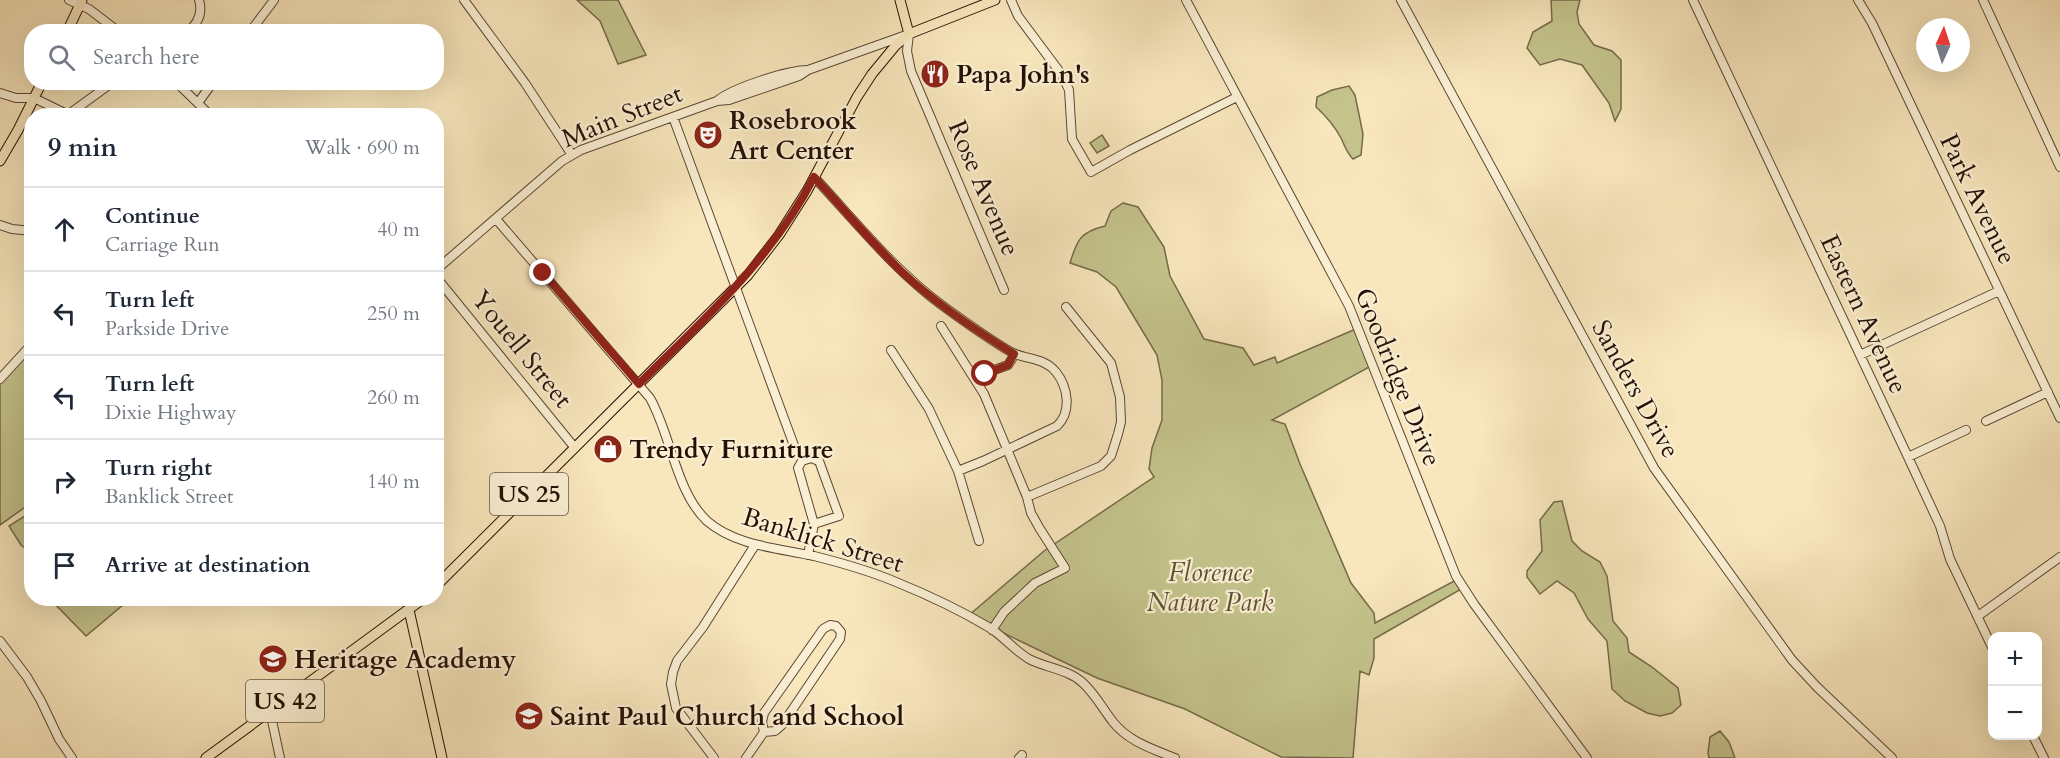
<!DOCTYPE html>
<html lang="en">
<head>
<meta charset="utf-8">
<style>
  body { margin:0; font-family:Cardo,serif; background:#f2f2f3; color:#1f2937 }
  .controls { position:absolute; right:18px; bottom:18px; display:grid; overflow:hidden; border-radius:12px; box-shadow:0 6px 24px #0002 }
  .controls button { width:54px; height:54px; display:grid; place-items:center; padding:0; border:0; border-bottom:2px solid #e0e1e3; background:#fff; color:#1f2937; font:30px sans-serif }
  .compass { position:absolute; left:1916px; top:18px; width:54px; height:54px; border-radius:50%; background:#fff; box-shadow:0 6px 24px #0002; rotate:3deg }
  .stop { position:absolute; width:18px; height:18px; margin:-14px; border:4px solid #8f2418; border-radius:50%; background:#fff }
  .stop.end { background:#8f2418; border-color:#fff; box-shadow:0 2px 6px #0008 }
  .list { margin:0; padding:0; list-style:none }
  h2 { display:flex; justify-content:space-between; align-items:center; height:78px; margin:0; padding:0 24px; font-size:26px }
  h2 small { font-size:20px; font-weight:400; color:#747a83 }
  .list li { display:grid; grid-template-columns:39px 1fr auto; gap:18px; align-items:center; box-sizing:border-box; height:84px; padding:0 24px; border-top:2px solid #e0e1e3 }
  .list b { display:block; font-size:22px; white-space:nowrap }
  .list p { margin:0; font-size:20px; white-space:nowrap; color:#747a83 }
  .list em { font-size:20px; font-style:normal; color:#747a83 }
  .icon { flex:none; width:33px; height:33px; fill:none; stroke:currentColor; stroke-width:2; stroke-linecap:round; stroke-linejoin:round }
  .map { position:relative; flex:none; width:2060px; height:758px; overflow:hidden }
  .search { position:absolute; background:#fff; box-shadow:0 6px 24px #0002; left:24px; top:24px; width:420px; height:66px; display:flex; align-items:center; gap:15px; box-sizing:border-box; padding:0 21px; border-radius:24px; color:#747a83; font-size:22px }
  .panel { position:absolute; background:#fff; box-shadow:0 6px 24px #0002; left:24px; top:108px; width:420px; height:498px; border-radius:24px }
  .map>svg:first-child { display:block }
</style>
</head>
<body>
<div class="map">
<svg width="2060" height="758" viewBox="0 0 2060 758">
  <rect width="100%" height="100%" fill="#f8e6bc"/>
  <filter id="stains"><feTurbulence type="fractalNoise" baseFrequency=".00333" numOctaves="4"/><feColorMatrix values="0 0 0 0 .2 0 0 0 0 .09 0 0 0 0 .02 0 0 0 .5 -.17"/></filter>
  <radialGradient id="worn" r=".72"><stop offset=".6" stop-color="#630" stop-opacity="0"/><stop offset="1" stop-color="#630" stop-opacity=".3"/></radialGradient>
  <!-- green -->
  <path fill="#c4c38c" stroke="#756a49" stroke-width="1.5" d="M577 0H618L646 55 618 64 600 21Z
    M1551 0H1580L1577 12 1579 24 1594 45 1612 51 1621 60V109L1615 121 1609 103 1582 65 1560 59 1540 65 1527 48 1533 32 1552 21Z
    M1349 86 1355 95 1363 134 1361 155 1353 159C1346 152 1345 146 1341 138 1334 125 1326 116 1316 107L1317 97 1332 90Z
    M1102 135 1109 146 1097 153 1090 143Z
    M1123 203 1138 207 1164 247 1170 276 1204 339 1243 348 1254 365 1275 357 1277 363 1358 328 1373 365 1272 420 1285 424 1300 464 1351 583 1374 613 1375 623 1458 579 1463 588 1374 639V658L1369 675 1360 671 1353 758 1281 757 1185 709 1097 678 968 616 1044 551 1154 477 1149 469 1152 448 1162 420V380L1157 355 1116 287 1097 272 1070 263C1077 240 1080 232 1105 226L1111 211Z
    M27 349 32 354 31 503 0 525V379Z
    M1562 501 1572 541 1582 551 1600 562 1607 576 1613 621 1627 638 1629 652 1652 667 1678 688 1681 705 1672 713 1660 716 1647 713 1625 701 1612 689 1607 641 1588 619 1574 593 1557 581 1540 594 1527 577V571L1542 551 1540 520 1554 502Z
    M31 512V553L21 545 9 526Z
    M50 599H130L86 636Z
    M1720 731 1729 742 1735 758H1709L1708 753 1710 737Z"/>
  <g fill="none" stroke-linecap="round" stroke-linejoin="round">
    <!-- minor casing -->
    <g stroke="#5a4634" stroke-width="10">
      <path id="minor" d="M69 0 89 9 119 32
        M464 0 525 83 572 155
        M1011 0 1018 16 1062 75 1069 90 1072 139 1091 172 1130 150 1237 97
        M1186 0 1349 306 1456 576 1474 604 1587 758
        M1401 0 1654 468 1792 660 1817 687 1892 758
        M1693 0 1908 457 1940 526 1950 559 1992 647
        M1858 0 1872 23 2060 418
        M1983 0 2060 167
        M187 32C198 24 203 14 199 0
        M250 32 274 0
        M176 82 211 116
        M0 93 16 98H34L71 116
        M717 101C732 88 788 70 808 70
        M198 103 213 82
        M69 114 113 82
        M673 117 796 451
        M814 177C855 221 894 270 943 306 965 322 987 338 1011 352 1026 360 1044 357 1056 372 1068 387 1072 412 1057 426L983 461 958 471
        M496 219 650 398C671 435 676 492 707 521 736 546 778 548 814 556 842 563 870 571 896 582 928 595 960 610 990 628 1004 637 1014 650 1029 659 1046 668 1068 669 1083 683 1095 694 1103 709 1113 722 1129 742 1153 749 1175 758
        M0 225 12 229 32 231
        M436 270 562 161 581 150 717 101 729 100 799 76 808 70 909 34 907 51 911 71 1004 290
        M436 277 575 448
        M941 326 984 394 1027 497 1031 513 1040 529 1065 568 1035 583 1004 612 992 630
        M891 350 929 409 958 471 979 541
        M1860 355 1999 291
        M975 377 1008 365 1015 354
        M0 379 32 344
        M1986 421 2048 392
        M1908 457 1966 430
        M1027 497 1101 466 1111 456 1118 434 1121 422 1120 397 1111 363 1066 307
        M808 555 814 524 798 468 802 461 811 458 819 461 839 516 814 524
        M1978 616 2060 557
        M0 641 27 677 41 701 59 739 72 758
        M270 711 280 758
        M2033 736 2044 758
        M714 758 676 708 671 684 673 672 677 661 703 627 755 545
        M746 758 764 732 762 722 764 713 823 629 830 625 836 626 841 632 840 639 782 725 775 731 764 732
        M1019 758 1022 755"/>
    </g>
    <!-- major casing -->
    <g stroke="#261006" stroke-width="11">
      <path id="major" d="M900 0 909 34
        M67 32 82 0
        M0 161 18 130 42 82
        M436 586 748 275 779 235 807 191 857 97 872 74 896 45 909 34 995 0
        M409 610 442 758
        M206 758 424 598"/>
    </g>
    <!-- minor -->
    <use href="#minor" stroke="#faefd3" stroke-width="8"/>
    <!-- major -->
    <use href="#major" stroke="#f8e6bc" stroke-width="9"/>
  </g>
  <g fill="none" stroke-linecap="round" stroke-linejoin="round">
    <!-- route -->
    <path stroke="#8f2418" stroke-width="8" d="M543 273 639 384C703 320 772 259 814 177 843 208 871 242 902 272 936 304 975 330 1014 354L1008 365 985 374"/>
  </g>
  <!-- icons -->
  <defs>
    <g id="restaurant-disc" transform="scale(1.5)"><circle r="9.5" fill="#8f2418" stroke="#faefd3"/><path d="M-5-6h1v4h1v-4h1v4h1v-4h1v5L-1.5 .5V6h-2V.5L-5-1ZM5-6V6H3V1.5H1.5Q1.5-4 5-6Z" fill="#fff"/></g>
    <g id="theatre-disc" transform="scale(1.5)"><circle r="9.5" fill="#8f2418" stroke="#faefd3"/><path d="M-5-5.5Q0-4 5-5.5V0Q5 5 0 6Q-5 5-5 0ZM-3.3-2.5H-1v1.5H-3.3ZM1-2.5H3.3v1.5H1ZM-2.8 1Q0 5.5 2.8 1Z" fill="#fff"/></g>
    <g id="shop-disc" transform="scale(1.5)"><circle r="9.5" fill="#8f2418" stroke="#faefd3"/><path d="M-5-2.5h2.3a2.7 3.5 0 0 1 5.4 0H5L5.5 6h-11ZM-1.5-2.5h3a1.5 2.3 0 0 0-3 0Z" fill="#fff"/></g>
    <g id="school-disc" transform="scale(1.5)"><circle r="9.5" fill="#8f2418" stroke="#faefd3"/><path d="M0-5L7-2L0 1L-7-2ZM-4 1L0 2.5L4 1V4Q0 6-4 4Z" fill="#fff"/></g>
  </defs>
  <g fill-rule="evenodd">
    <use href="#restaurant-disc" x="935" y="74"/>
    <use href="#theatre-disc" x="708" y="135"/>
    <use href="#shop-disc" x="608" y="449"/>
    <use href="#school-disc" x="273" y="659"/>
    <use href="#school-disc" x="529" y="716"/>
  </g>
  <g text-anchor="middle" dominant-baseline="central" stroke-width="4.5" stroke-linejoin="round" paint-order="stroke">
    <!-- shield labels -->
    <g fill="#faefd3" stroke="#665344" stroke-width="1.5">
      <rect x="490" y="473" width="78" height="42" rx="4.5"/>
      <rect x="246" y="680" width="78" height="42" rx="4.5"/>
    </g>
    <g font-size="24" font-weight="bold" fill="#261006">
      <text x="529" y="494">US 25</text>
      <text x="285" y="701">US 42</text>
    </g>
    <!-- poi labels -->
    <g font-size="26" font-weight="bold" fill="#261006" stroke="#faefd3" text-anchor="start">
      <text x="956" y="74">Papa John's</text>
      <text x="729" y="120">Rosebrook<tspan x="729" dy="30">Art Center</tspan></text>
      <text x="629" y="449">Trendy Furniture</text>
      <text x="294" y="659">Heritage Academy</text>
      <text x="550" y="716">Saint Paul Church and School</text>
    </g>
    <!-- street labels -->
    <g font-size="26" fill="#261006" stroke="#faefd3">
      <text transform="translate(622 116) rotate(-22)">Main Street</text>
      <text transform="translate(984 188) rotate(67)">Rose Avenue</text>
      <text transform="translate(1978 199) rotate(64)">Park Avenue</text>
      <text transform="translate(1864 314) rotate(65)">Eastern Avenue</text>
      <text transform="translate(522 349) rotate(51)">Youell Street</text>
      <text transform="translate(1398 377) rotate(68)">Goodridge Drive</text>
      <text transform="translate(1636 389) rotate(61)">Sanders Drive</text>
      <text transform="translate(823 540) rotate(17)">Banklick Street</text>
    </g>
    <!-- park labels -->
    <g font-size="26" font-style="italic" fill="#5d4f35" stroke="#faefd3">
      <text x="1210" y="572">Florence<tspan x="1210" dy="30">Nature Park</tspan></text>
    </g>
  </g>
  <rect width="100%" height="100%" filter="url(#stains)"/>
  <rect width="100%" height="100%" fill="url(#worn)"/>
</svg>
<div class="controls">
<button>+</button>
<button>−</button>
</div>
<svg class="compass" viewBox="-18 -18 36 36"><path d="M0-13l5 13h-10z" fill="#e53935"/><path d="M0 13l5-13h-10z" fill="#747a83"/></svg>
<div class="stop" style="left:985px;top:374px"></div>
<div class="stop end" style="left:543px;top:273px"></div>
<div class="search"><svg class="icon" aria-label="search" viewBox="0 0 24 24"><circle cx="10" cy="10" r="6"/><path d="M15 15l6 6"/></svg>Search here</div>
<section class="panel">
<h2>9 min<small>Walk · 690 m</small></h2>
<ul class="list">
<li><svg class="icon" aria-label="ahead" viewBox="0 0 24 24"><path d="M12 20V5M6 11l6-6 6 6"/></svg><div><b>Continue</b><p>Carriage Run</p></div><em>40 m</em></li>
<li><svg class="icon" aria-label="left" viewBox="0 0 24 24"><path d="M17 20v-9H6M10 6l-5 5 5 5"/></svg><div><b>Turn left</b><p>Parkside Drive</p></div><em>250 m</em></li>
<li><svg class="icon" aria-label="left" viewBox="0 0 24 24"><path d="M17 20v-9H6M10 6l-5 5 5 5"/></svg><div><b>Turn left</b><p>Dixie Highway</p></div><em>260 m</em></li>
<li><svg class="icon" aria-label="right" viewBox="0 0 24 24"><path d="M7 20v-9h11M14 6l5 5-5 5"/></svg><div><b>Turn right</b><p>Banklick Street</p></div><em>140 m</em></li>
<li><svg class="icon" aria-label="arrive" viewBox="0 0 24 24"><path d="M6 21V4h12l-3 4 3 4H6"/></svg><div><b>Arrive at destination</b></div></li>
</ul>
</section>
</div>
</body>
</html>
